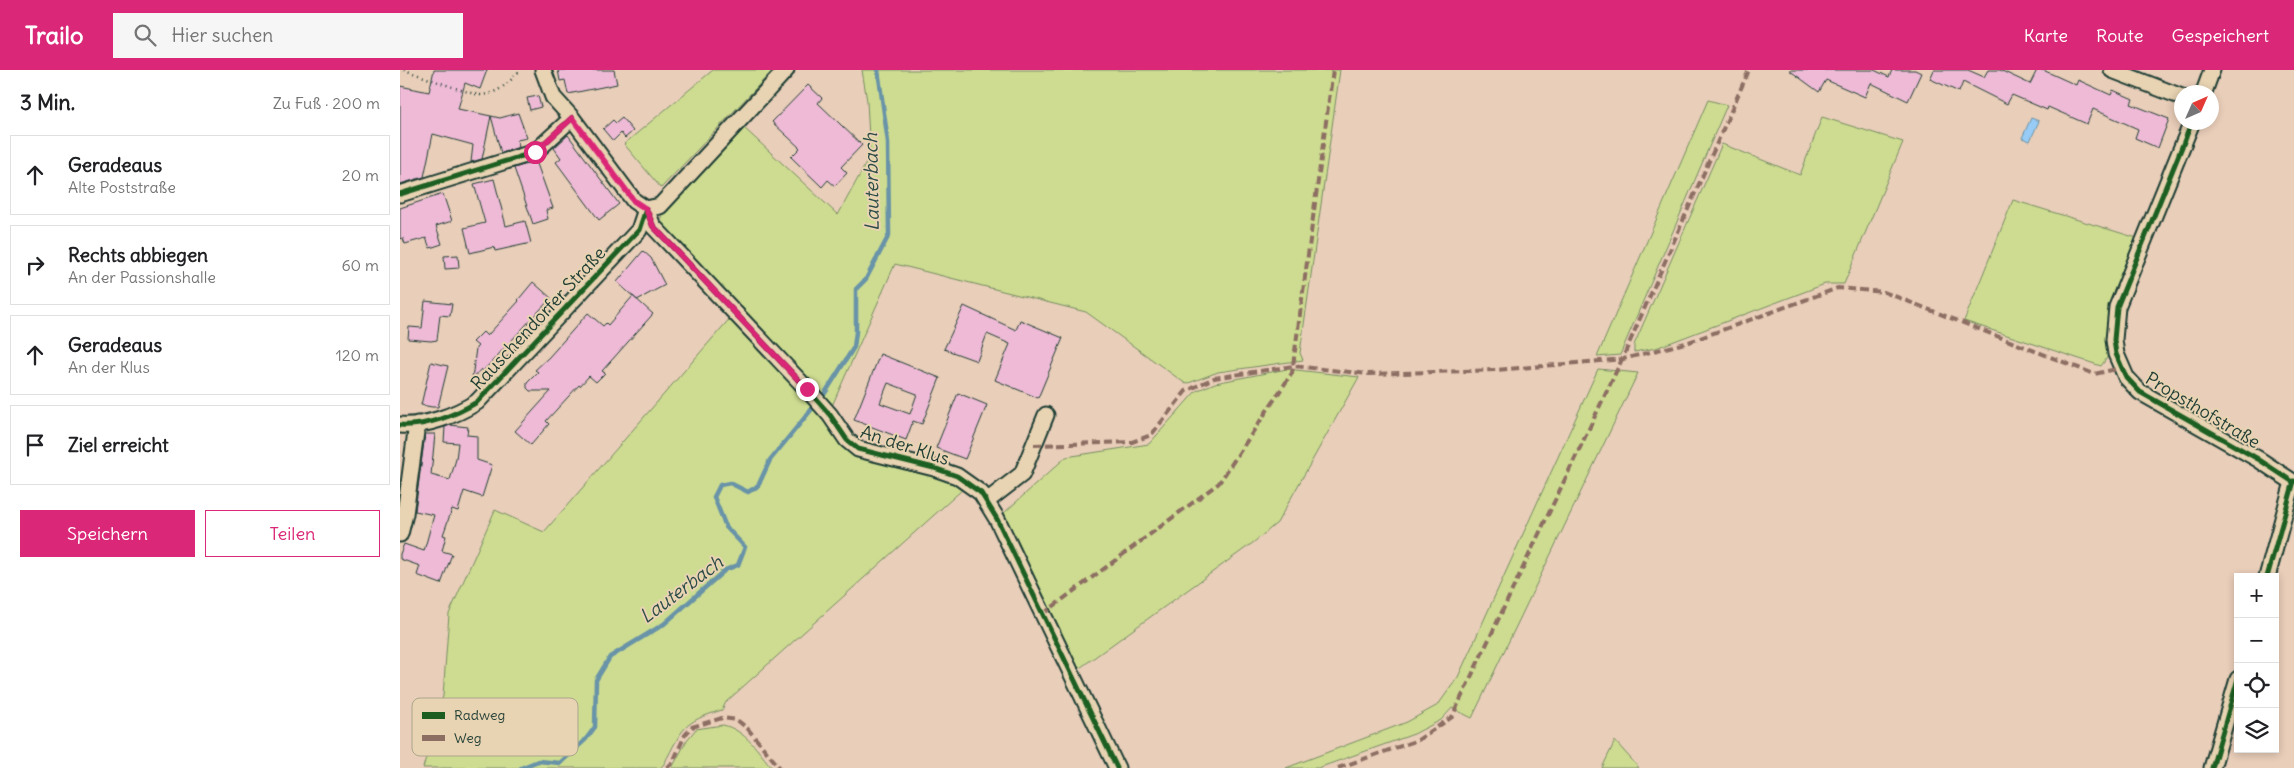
<!DOCTYPE html>
<html lang="de">
<head>
<meta charset="utf-8">
<style>
  body { margin:0; font-family:Delius,sans-serif; background:#f6f6f6; color:#202124 }
  .controls { position:absolute; right:15px; bottom:15px; display:grid; overflow:hidden; border-radius:0px; box-shadow:0 2px 8px #0003 }
  .controls button { width:45px; height:45px; display:grid; place-items:center; padding:0; border:0; border-bottom:1px solid #e0e0e0; background:#fff; color:#202124; font:25px sans-serif }
  .compass { position:absolute; left:1774px; top:15px; width:45px; height:45px; border-radius:50%; background:#fff; box-shadow:0 2px 8px #0003; rotate:45deg }
  .stop { position:absolute; width:15px; height:15px; margin:-11px; border:4px solid #db2777; border-radius:50%; background:#fff }
  .stop.end { background:#db2777; border-color:#fff; box-shadow:0 1px 5px #0008 }
  .list { margin:0; padding:0; list-style:none }
  h2 { display:flex; justify-content:space-between; align-items:center; height:65px; margin:0; padding:0 20px; font-size:21px }
  h2 small { font-size:16px; font-weight:400; color:#757577 }
  .list li { display:grid; grid-template-columns:32px 1fr auto; gap:15px; align-items:center; box-sizing:border-box; height:80px; margin:0 10px 10px; padding:0 10px; border:1px solid #e0e0e0; border-radius:0px }
  .list b { display:block; font-size:19px; white-space:nowrap }
  .list p { margin:0; font-size:16px; white-space:nowrap; color:#757577 }
  .list em { font-size:16px; font-style:normal; color:#757577 }
  .actions { display:flex; gap:10px; padding:15px 20px }
  .actions a { flex:1; padding:11px 0; border:1px solid #db2777; border-radius:0px; text-align:center; font-size:18px; color:#db2777 }
  .actions .main { background:#db2777; color:#fff }
  .icon { flex:none; width:28px; height:28px; fill:none; stroke:currentColor; stroke-width:2; stroke-linecap:round; stroke-linejoin:round }
  .map { position:relative; flex:none; width:1894px; height:698px; overflow:hidden }
  header { display:flex; align-items:center; gap:30px; box-sizing:border-box; height:70px; padding:0 25px; background:#db2777; color:#fff }
  header strong { font-size:24px }
  nav { display:flex; gap:28px; margin-inline-start:auto; font-size:18px }
  .search { width:350px; height:45px; background:#f6f6f6; display:flex; align-items:center; gap:12px; box-sizing:border-box; padding:0 18px; border-radius:0px; color:#757577; font-size:19px }
  main { display:flex }
  aside { flex:1; background:#fff }
  .map>svg:first-child { display:block }
</style>
</head>
<body>
<header>
<strong>Trailo</strong>
<div class="search"><svg class="icon" aria-label="search" viewBox="0 0 24 24"><circle cx="10" cy="10" r="6"/><path d="M15 15l6 6"/></svg>Hier suchen</div>
<nav><a>Karte</a><a>Route</a><a>Gespeichert</a></nav>
</header>
<main>
<aside>
<h2>3 Min.<small>Zu Fuß · 200 m</small></h2>
<ul class="list">
<li><svg class="icon" aria-label="ahead" viewBox="0 0 24 24"><path d="M12 20V5M6 11l6-6 6 6"/></svg><div><b>Geradeaus</b><p>Alte Poststraße</p></div><em>20 m</em></li>
<li><svg class="icon" aria-label="right" viewBox="0 0 24 24"><path d="M7 20v-9h11M14 6l5 5-5 5"/></svg><div><b>Rechts abbiegen</b><p>An der Passionshalle</p></div><em>60 m</em></li>
<li><svg class="icon" aria-label="ahead" viewBox="0 0 24 24"><path d="M12 20V5M6 11l6-6 6 6"/></svg><div><b>Geradeaus</b><p>An der Klus</p></div><em>120 m</em></li>
<li><svg class="icon" aria-label="arrive" viewBox="0 0 24 24"><path d="M6 21V4h12l-3 4 3 4H6"/></svg><div><b>Ziel erreicht</b></div></li>
</ul>
<div class="actions"><a class="main">Speichern</a><a>Teilen</a></div>
</aside>
<div class="map">
<svg width="1894" height="698" viewBox="0 0 1894 698">
  <rect width="100%" height="100%" fill="#e9ceb9"/>
  <filter id="ink" filterUnits="userSpaceOnUse"><feTurbulence type="fractalNoise" baseFrequency=".02" numOctaves="2"/><feDisplacementMap in="SourceGraphic" scale="10" xChannelSelector="R" yChannelSelector="G"/><feConvolveMatrix kernelMatrix="1 2 1 2 8 2 1 2 1" color-interpolation-filters="sRGB"/></filter>
  <g filter="url(#ink)">
    <!-- green -->
    <path fill="#cddc90" stroke="#768c62" d="M313 0H373L261 118 224 74Z
      M462 0H940L900 283 903 290 818 302 786 314 686 242 495 194 431 338 382 280 262 158 261 144 343 57 438 145 470 86 467 31Z
      M1308 30 1327 35 1220 285 1197 287Z
      M1422 47 1503 72 1444 214H1425L1256 278 1234 282V275L1322 74 1400 105Z
      M1613 130 1737 168 1714 231 1707 288 1701 296 1564 251Z
      M332 246 426 350 441 374 539 405 563 419 326 632 322 640C282 652 283 658 264 694L260 698H23L43 626 49 544 95 440 144 462Z
      M887 299 959 307 877 453 854 472 677 600 604 443 666 387 749 374 796 321 815 313Z
      M1198 299 1238 303 1072 648 1052 638 1041 650 1014 664 918 698H886L1007 652 1038 635 1058 607Z
      M323 655C345 660 359 682 372 698H272L287 670 296 659Z
      M1215 671 1239 698H1202Z"/>
    <!-- water -->
    <path fill="#98ccf6" stroke="#6893a8" d="M1631 48 1639 51 1630 71 1622 68Z"/>
    <g fill="none" stroke-linecap="round" stroke-linejoin="round">
      <!-- stream -->
      <path stroke="#6893a8" stroke-width="4.5" d="M121 698 138 691 160 693 186 669 195 657 196 610 210 587 264 554 325 500 338 495 345 477 326 457 314 427 320 415 330 413 348 422 358 416 370 390 425 323 454 277 456 262V219L466 209 489 165 488 72 478 0"/>
    </g>
    <!-- building -->
    <path fill="#eebad6" stroke="#1f3d34" fill-rule="evenodd" d="M34 0H87L80 19 65 13 58 39 91 46 82 89 71 92 73 75 33 64 24 107 0 114V16L29 22Z
      M158 0H214L217 14 168 24 165 10 160 11Z
      M1389 0H1474L1489 7 1492 0H1515L1521 3 1508 31 1471 13 1465 27 1426 10 1419 22Z
      M1534 0H1568L1584 7 1588 0H1600L1630 14 1637 0H1643L1676 15 1678 10 1711 25 1713 20 1733 29 1731 34 1769 49 1758 78 1735 68 1738 59 1693 39 1687 54 1648 37 1647 40 1612 25 1607 34 1563 12 1559 22 1530 9Z
      M408 15 422 28 418 33 462 75 441 97 447 103 435 116 428 110 422 117 391 87 400 78 372 52Z
      M138 26 141 37 130 40 127 28Z
      M118 43 127 68 117 70 119 77 101 83 91 46 100 48Z
      M222 48 233 61 225 68 221 63 213 71 203 59 213 50 216 53Z
      M168 65 219 134 199 150 156 92 161 88 154 78Z
      M136 91 153 138 146 140 148 149 133 154 114 98Z
      M94 109 106 156 125 151 131 173 95 181 94 177 70 183 64 158 85 153 74 114Z
      M43 124 52 151 36 156 42 174 30 178 26 168 5 174 3 168 0 169V138Z
      M243 181 251 188 265 215 237 230 217 212Z
      M58 185 59 198 45 199 44 186Z
      M133 212 151 228 83 301 81 299 72 309 76 278 78 276 73 272 83 262 87 266 119 231 118 230Z
      M233 226 253 244 202 301 205 303 196 312 189 306 180 316 179 315 146 351 149 354 131 375 115 361 151 321H130L127 318V313L138 302 135 300 149 287 188 243 203 256 206 253 208 255Z
      M25 231 52 234 50 246 40 245 37 270 31 271 8 269 9 257 22 258Z
      M564 236 616 260 620 250 663 268 638 328 595 310 610 274 587 264 577 291 544 279Z
      M480 284 540 308 522 354 513 351 506 370 454 350ZM488 313 517 324 510 344 480 333Z
      M31 292 48 296 38 337H32L21 335Z
      M558 323 587 335 565 389 536 378Z
      M50 355 68 357 67 365 77 366V390L92 395 82 427 64 421 58 441 52 439 43 465 46 466 42 481 52 484 41 514 17 505 20 496 0 489V484L4 474 24 481 34 445 15 441 25 364H35L31 405 50 410 56 389 58 373 44 372 45 357Z"/>
    <g fill="none" stroke-linecap="round" stroke-linejoin="round">
      <!-- minor casing -->
      <g stroke="#1f3d34" stroke-width="19">
        <path id="minor" d="M143 0 153 27 172 48 234 131 246 139
          M1712 0 1782 27
          M1804 22 1812 0
          M1792 52 1717 237 1714 270 1716 284 1726 307 1740 322 1858 389 1893 412 1867 507
          M0 124 135 82 172 48
          M246 139 253 156 407 319 430 345 447 370 458 379 534 398 557 406 581 423 597 449 717 698
          M246 139 260 136 386 0
          M0 355C25 357 56 345 77 332L239 160 246 139
          M587 431 622 404 646 345
          M0 464 5 444 17 354
          M1812 698 1838 609"/>
      </g>
      <!-- path -->
      <path stroke="#1f3d34" stroke-width="2.5" stroke-dasharray="1 4" stroke-linecap="butt" d="M4 0C17 4 74 26 82 25 99 23 110 12 120 0"/>
      <!-- minor -->
      <use href="#minor" stroke="#e8d3b2" stroke-width="15"/>
      <!-- quiet -->
      <path stroke="#8d6e63" stroke-width="4" stroke-dasharray="8 4" stroke-linecap="butt" d="M634 375 732 372 751 365 786 321 814 308 893 296 969 304 1097 300 1223 289 1289 272 1438 218 1484 222 1694 304 1721 298
        M643 544 819 413 892 303 933 0
        M267 698 273 692 285 665 292 657 322 648 337 650 348 659 380 698
        M938 698 1018 670 1052 647 1224 285 1349 0"/>
      <!-- cycleway casing -->
      <g stroke="#e8d3b2" stroke-width="8">
        <path id="cycleway" d="M1792 52 1717 237 1714 270 1716 284 1726 307 1740 322 1858 389 1893 412
          M0 124 135 82 172 48
          M246 139 253 156 407 319 430 345 447 370 458 379 534 398 557 406 581 423 597 449 717 698
          M0 355C25 357 56 345 77 332L239 160 246 139
          M1867 507 1894 411
          M1812 698 1838 609"/>
      </g>
      <!-- cycleway -->
      <use href="#cycleway" stroke="#1b5e20" stroke-width="5"/>
    </g>
  </g>
  <g fill="none" stroke-linecap="round" stroke-linejoin="round" filter="url(#ink)">
    <!-- route -->
    <path stroke="#db2777" stroke-width="6" d="M135 82 172 48 234 131 246 139 253 156 407 319"/>
  </g>
  <g text-anchor="middle" dominant-baseline="central" stroke-width="4" stroke-linejoin="round" paint-order="stroke">
    <!-- street labels -->
    <g font-size="18" fill="#1f3d34" stroke="#e8d3b2">
      <text transform="translate(138 248) rotate(-47)">Rauschendorfer Straße</text>
      <text transform="translate(1803 340) rotate(31)">Propsthofstraße</text>
      <text transform="translate(505 375) rotate(18)">An der Klus</text>
    </g>
    <!-- water labels -->
    <g font-size="19" font-style="italic" fill="#2b4b47" stroke="#e8d3b2">
      <text transform="translate(471 112) rotate(-91)">Lauterbach</text>
      <text transform="translate(281 519) rotate(-37)">Lauterbach</text>
    </g>
  </g>
  <!-- legend -->
  <rect x="12" y="628" width="166" height="58" rx="8" fill="#e8d3b2" stroke="#aca68c" stroke-width="1"/>
  <rect x="22" y="642" width="23" height="7" fill="#1b5e20"/>
  <rect x="22" y="665" width="23" height="6" fill="#8d6e63"/>
  <g font-size="14" fill="#1f3d34">
    <text x="54" y="650">Radweg</text>
    <text x="54" y="673">Weg</text>
  </g>
</svg>
<div class="controls">
<button>+</button>
<button>−</button>
<button><svg class="icon" aria-label="locate" viewBox="0 0 24 24"><circle cx="12" cy="12" r="6"/><path d="M12 2v4M12 18v4M2 12h4M18 12h4"/></svg></button>
<button><svg class="icon" aria-label="layers" viewBox="0 0 24 24"><path d="M12 4l9 5-9 5-9-5zM3 14l9 5 9-5"/></svg></button>
</div>
<svg class="compass" viewBox="-18 -18 36 36"><path d="M0-13l5 13h-10z" fill="#e53935"/><path d="M0 13l5-13h-10z" fill="#757577"/></svg>
<div class="stop" style="left:135px;top:82px"></div>
<div class="stop end" style="left:407px;top:319px"></div>
</div>
</main>
</body>
</html>
